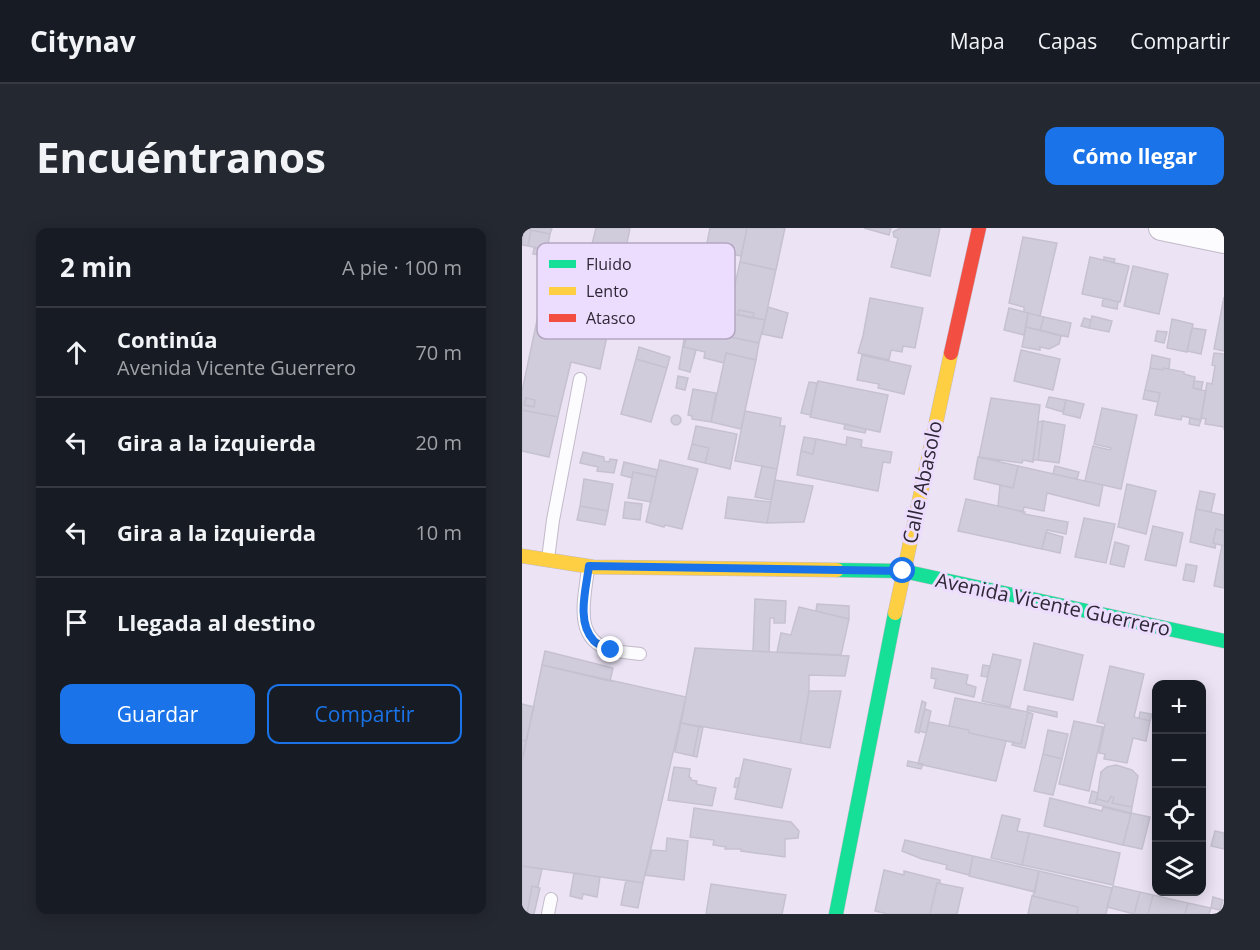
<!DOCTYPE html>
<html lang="es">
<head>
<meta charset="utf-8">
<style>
  body { margin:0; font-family:"Open Sans",sans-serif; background:#242831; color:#f1f3f6 }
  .controls { position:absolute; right:18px; bottom:18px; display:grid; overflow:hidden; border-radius:12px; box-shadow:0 3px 15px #0003 }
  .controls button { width:54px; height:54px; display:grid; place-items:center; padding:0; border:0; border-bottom:2px solid #363941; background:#171b24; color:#f1f3f6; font:30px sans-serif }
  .stop { position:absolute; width:18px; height:18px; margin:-14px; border:4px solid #1a73e8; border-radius:50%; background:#fff }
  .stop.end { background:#1a73e8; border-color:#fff; box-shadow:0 2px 6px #0008 }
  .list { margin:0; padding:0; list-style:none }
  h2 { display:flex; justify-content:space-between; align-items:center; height:78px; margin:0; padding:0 24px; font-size:26px }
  h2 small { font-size:20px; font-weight:400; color:#9ea1a6 }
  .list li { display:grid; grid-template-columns:39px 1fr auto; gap:18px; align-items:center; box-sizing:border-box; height:90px; padding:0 24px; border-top:2px solid #363941 }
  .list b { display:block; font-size:22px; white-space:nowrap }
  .list p { margin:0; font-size:20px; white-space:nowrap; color:#9ea1a6 }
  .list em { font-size:20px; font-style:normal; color:#9ea1a6 }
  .actions { display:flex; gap:12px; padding:18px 24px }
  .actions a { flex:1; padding:14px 0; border:2px solid #1a73e8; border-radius:12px; text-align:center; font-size:21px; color:#1a73e8 }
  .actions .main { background:#1a73e8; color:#fff }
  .icon { flex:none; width:33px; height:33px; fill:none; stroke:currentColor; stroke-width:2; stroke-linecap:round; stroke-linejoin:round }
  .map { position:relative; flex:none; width:702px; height:686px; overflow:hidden; border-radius:12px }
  header { display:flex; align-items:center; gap:36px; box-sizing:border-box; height:84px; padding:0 30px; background:#171b24; border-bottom:2px solid #363941 }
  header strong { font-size:28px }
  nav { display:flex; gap:33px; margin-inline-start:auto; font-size:21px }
  .intro { display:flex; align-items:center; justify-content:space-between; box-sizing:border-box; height:144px; padding:0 36px }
  h1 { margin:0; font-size:42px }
  .button { padding:15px 27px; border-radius:12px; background:#1a73e8; color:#fff; font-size:21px; font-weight:700 }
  main { display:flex; gap:36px; padding:0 36px }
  aside { flex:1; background:#171b24; border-radius:12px; box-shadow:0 3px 15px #0003 }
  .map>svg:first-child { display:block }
</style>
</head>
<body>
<header>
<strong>Citynav</strong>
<nav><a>Mapa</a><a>Capas</a><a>Compartir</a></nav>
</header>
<div class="intro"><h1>Encuéntranos</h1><a class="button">Cómo llegar</a></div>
<main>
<aside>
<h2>2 min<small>A pie · 100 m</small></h2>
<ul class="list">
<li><svg class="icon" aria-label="ahead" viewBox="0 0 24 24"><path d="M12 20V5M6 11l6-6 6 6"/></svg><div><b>Continúa</b><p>Avenida Vicente Guerrero</p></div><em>70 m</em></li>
<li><svg class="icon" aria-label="left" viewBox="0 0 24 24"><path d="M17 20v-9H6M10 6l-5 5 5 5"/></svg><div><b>Gira a la izquierda</b></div><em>20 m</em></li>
<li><svg class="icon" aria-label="left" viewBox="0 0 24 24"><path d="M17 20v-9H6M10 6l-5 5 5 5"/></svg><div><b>Gira a la izquierda</b></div><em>10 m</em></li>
<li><svg class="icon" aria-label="arrive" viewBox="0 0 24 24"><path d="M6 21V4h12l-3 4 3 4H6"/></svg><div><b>Llegada al destino</b></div></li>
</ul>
<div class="actions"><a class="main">Guardar</a><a>Compartir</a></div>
</aside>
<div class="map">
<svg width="702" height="686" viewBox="0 0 702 686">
  <rect width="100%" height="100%" fill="#ece4f5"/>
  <!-- building -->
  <path fill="#d0ccdb" stroke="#c6c1d1" stroke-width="1.5" fill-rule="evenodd" d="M0 0H30L28 6Z
    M2 0 9 2 6 18 0 17Z
    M74 0H108L101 35 67 28Z
    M188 0H225L219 28 184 20Z
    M225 0H263L254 42 218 34Z
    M263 0 243 92 231 90 232 85 217 82 216 87 197 83 199 72 209 74 218 34 254 42Z
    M342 0H369L367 7Z
    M378 0H418L408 48 369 39 376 10 372 9 371 4Z
    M9 2 28 6 25 22 6 18Z
    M501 9 535 15 518 88 502 84V79L487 75Z
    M12 20 24 22 23 28 11 26Z
    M568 29 607 38 598 74 560 66Z
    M582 29 593 31 592 35 582 32Z
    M611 38 646 46 637 86 602 78Z
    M702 69V123L692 121Z
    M348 70 401 80 393 120 381 118 380 124 369 122 367 132 336 125 341 108Z
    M581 70 596 74 595 81 580 78Z
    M175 78 243 92 237 115 170 101Z
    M246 79 266 85 260 110 240 106Z
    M487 80 506 85 502 107 482 102Z
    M217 82 232 85 231 90 216 87Z
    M17 83 54 91 55 87 88 94 78 141 49 134 36 189 0 182V163ZM4 170 13 172 12 179 2 177Z
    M506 85 522 89 518 102 504 99Z
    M570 88 590 93 587 104 567 100Z
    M522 89 549 95 546 109 518 102Z
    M562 90 569 92 567 100 559 98Z
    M650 91 671 96 665 124 645 120Z
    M504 99 539 108 537 116 527 121 518 119V122L500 119Z
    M164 100H167L162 119 174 122 168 144 157 141Z
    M167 100 237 115 234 132 204 125 202 135 182 130 183 124 162 119Z
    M670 100 684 102 679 126 665 123Z
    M635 103 645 104 642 115 633 113Z
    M117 119 148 129 145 140 114 131Z
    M499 122 538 131 531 162 492 153Z
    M204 125 234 132 219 201 189 194Z
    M692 125 702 126V202V199L683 196 684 191 679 190 685 155 690 156 693 138 690 137Z
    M340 127 389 138 382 166 356 160 357 156 335 152Z
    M630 127 648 131 647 141 642 140 641 142 628 140Z
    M114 131 145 140 129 194 99 186Z
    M628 140 641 142 642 140 662 144V146L673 149 671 160 684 163 679 192 660 188 659 192 633 187 638 165 623 162Z
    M156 148 166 150 163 162 154 160Z
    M296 153 366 167 358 204 288 189Z
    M672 153 681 154 679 162 671 160Z
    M287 154 295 155 289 187 279 185Z
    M171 161 194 165 189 194 170 191V188L166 187Z
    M623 162 638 165 636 174 621 171Z
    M527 169 544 172 541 184 524 179Z
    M4 170 13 172 12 179 2 177Z
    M469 170 518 177 511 234 501 232 500 235 457 229Z
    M544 172 562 176 558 190 541 186Z
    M580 180 615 187 599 261 563 253 571 218 588 222 589 220 572 216Z
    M0 182 36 189 27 229 0 223Z
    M223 183 259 190 258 198H263L255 241 213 233Z
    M149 192a5 5 0 1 1 10 0a5 5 0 1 1-10 0Z
    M668 190 679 192 677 198 667 196Z
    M521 193 543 197 537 235 516 232Z
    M521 193 516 232H511L516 194Z
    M323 196 344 201 343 205 322 201Z
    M174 198 215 206 208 241 183 235 187 220 170 216Z
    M282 209 294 211 291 226 279 223Z
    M325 209 340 212 339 219 370 224 368 235 361 234 356 263 275 247 279 223 291 226 294 211 324 217Z
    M170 216 187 220 183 235 166 231Z
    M61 224 82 229V233L87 234 88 231 95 232 92 245 75 243 76 239 58 235Z
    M456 229 496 238 491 260 452 251Z
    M138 232 176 241 160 301 143 297 142 299 124 294Z
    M102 234 136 242 134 249 111 244 110 250 99 247Z
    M240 238 255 241 249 272 233 269Z
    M496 238 581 257 577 278 525 265 522 283 502 279 501 284 476 278 478 257 491 260Z
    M533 238 557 244 555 251 531 246Z
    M111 244 134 249 129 274 106 270Z
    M62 251 91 256 86 283 58 278Z
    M253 252 291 258 282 294 245 295Z
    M605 256 634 263 624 306 596 299Z
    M678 263 693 266 689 284 674 281Z
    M206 269 249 274 245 295 203 290Z
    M444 271 503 284 502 286 546 294 544 306 525 302 520 321 436 303Z
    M103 274 120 276 118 292 101 290Z
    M58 278 86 283 83 297 55 292Z
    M674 281 702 287V303L694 301 691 315 694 316 693 320 668 314Z
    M562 290 593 296 584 335 553 329Z
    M631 298 661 305 654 338 623 332Z
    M694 301 702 303V318L691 315Z
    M524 304 541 309 538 325 520 321Z
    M593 314 607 318 602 339 588 336Z
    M700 317 702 318V360L692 358Z
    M664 336 675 338 672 354 661 352Z
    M233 371 264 373 263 395H252V390H248L247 424 231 423Z
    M295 376 327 378V391L294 383Z
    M277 379 327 391 319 427 255 424 259 405 269 407Z
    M512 415 561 427 551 472 502 462Z
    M173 420 231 423 327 428 323 448 287 447V463L278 515 159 495Z
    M23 423 91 440 88 453 20 437Z
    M471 426 499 432 488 479 460 473Z
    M20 437 164 469 121 655 0 638V534Z
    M461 437 468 438 465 449 459 448Z
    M588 438 622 446 612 489 628 493 624 513 611 510 605 535 582 531 583 526 577 525 583 496 575 494Z
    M410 440 446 447 444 456 454 459 452 469 412 460 414 451 409 450Z
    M287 463H319L308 520 278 515Z
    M433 470 506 484 499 516 447 505V502L427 498Z
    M400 473 404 475 397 505 393 504Z
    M0 476 12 479 4 513 0 512Z
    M506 478 535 484V489L505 482Z
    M403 481 409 483 404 505 397 503Z
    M506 484 511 486 503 520 490 517 491 514 499 516Z
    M618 484 630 486 628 493 617 490Z
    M552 493 581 499 567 563 537 556Z
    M407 494 447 502V505L484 513 474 553 396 536Z
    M159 495 177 499 171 528 153 524Z
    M177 499H181L175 529 171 528Z
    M526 502 546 506 540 531 521 526Z
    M0 512 4 513 0 534Z
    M521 526 540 531 531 567 512 563Z
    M222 531 269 541 260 580 213 571Z
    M386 533 401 536 399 541 385 538Z
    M594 537 610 542 616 548 610 579 590 575 592 570 589 568 586 574 575 571 579 544 585 539Z
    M152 539 168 541 167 549 169 550V552L175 553 174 556 194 560 190 578 146 572Z
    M214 550H218L216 560 212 559Z
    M570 563 576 565 573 576 567 575Z
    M589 568 592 570 590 575 610 579 609 585 573 576 575 571 586 574Z
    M528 570 580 583 581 579 609 586 601 617 522 598Z
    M172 580 269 594 277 603 276 610 263 611V629L219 623V621H203L204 619 191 617 192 612 168 609Z
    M609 585 628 589 620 621 601 617Z
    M480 587 498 591 495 603 507 605 500 637 469 630Z
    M693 603 702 605V621L689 618Z
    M507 605 598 625 591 657 500 637Z
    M145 610 166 613 162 652 123 647 130 622 144 623Z
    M383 612 451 628 447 647 424 641 425 637 400 631 380 623Z
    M451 628 517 643 513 664 447 648Z
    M0 638 20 641 16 659 10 658 5 686H0Z
    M362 642 382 647V643L418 652V655H415L408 686H366L353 683Z
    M517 643 590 660 584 686H555L556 679 511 668Z
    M52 645 78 649 75 669 61 666 60 671 48 668Z
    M104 652 121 655 116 680 99 677Z
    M415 655 441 660 435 686H408Z
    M189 656 264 667 260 686H184Z
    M10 658 18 660 12 686H5Z
    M591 658 618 664 612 686 585 679Z
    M618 664 631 667 626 686H612Z
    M631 667 666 675 663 686H626Z
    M510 668 556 679 555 686H506Z
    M691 669 701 672 698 682 689 680Z
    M666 675 689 680 687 686H663Z"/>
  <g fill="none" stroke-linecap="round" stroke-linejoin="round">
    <!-- lane casing -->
    <g stroke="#c2bac9" stroke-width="14">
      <path id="lane" d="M26 331 31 292 58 151
        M66 340C63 370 50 411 89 422 98 424 109 425 118 426
        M26 686 29 671"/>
    </g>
    <!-- street casing -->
    <g stroke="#c2bac9" stroke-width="26">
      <path id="street" d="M639 0 702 13"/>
    </g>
    <!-- fast casing -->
    <g stroke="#c2bac9" stroke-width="15">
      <path id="fast" d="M315 342 381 343 702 413
        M314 686 373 385"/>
    </g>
    <!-- slow casing -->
    <g stroke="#c2bac9" stroke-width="15">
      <path id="slow" d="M0 328 71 339 315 342
        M373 385 429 125"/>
    </g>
    <!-- jam casing -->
    <g stroke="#c2bac9" stroke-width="15">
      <path id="jam" d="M429 125 457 0"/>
    </g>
    <!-- lane -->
    <use href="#lane" stroke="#fcfbfe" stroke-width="12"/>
    <!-- street -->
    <use href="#street" stroke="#fcfbfe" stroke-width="24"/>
    <!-- fast -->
    <use href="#fast" stroke="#16e098" stroke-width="14"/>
    <!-- slow -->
    <use href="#slow" stroke="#ffcf43" stroke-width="14"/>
    <!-- jam -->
    <use href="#jam" stroke="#f24e42" stroke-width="14"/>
  </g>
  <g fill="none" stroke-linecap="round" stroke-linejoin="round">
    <!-- route -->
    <path stroke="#1a73e8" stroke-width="8" d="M89 422C83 419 76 417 72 413 54 394 64 361 67 338L381 343"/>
  </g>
  <g text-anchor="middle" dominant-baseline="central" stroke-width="6" stroke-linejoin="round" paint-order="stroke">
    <!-- street labels -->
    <g font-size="20" fill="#2f2736" stroke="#ecdcfd">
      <text transform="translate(400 254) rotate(-78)">Calle Abasolo</text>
      <text transform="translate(531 376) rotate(12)">Avenida Vicente Guerrero</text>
    </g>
  </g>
  <!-- legend -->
  <rect x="15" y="15" width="198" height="96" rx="9" fill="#ecdcfd" stroke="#b3a6c1" stroke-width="1.5"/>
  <rect x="27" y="32" width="27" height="8" fill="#16e098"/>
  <rect x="27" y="59" width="27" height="8" fill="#ffcf43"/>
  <rect x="27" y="86" width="27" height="8" fill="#f24e42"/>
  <g font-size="16" fill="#2f2736">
    <text x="64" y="42">Fluido</text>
    <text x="64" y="69">Lento</text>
    <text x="64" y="96">Atasco</text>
  </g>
</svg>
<div class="controls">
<button>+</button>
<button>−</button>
<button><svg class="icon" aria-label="locate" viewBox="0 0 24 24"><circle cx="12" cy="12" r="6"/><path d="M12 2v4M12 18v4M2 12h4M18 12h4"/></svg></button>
<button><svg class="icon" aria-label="layers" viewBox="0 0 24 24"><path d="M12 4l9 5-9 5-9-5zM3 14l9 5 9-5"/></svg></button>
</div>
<div class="stop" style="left:381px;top:343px"></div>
<div class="stop end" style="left:89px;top:422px"></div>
</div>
</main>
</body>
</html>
